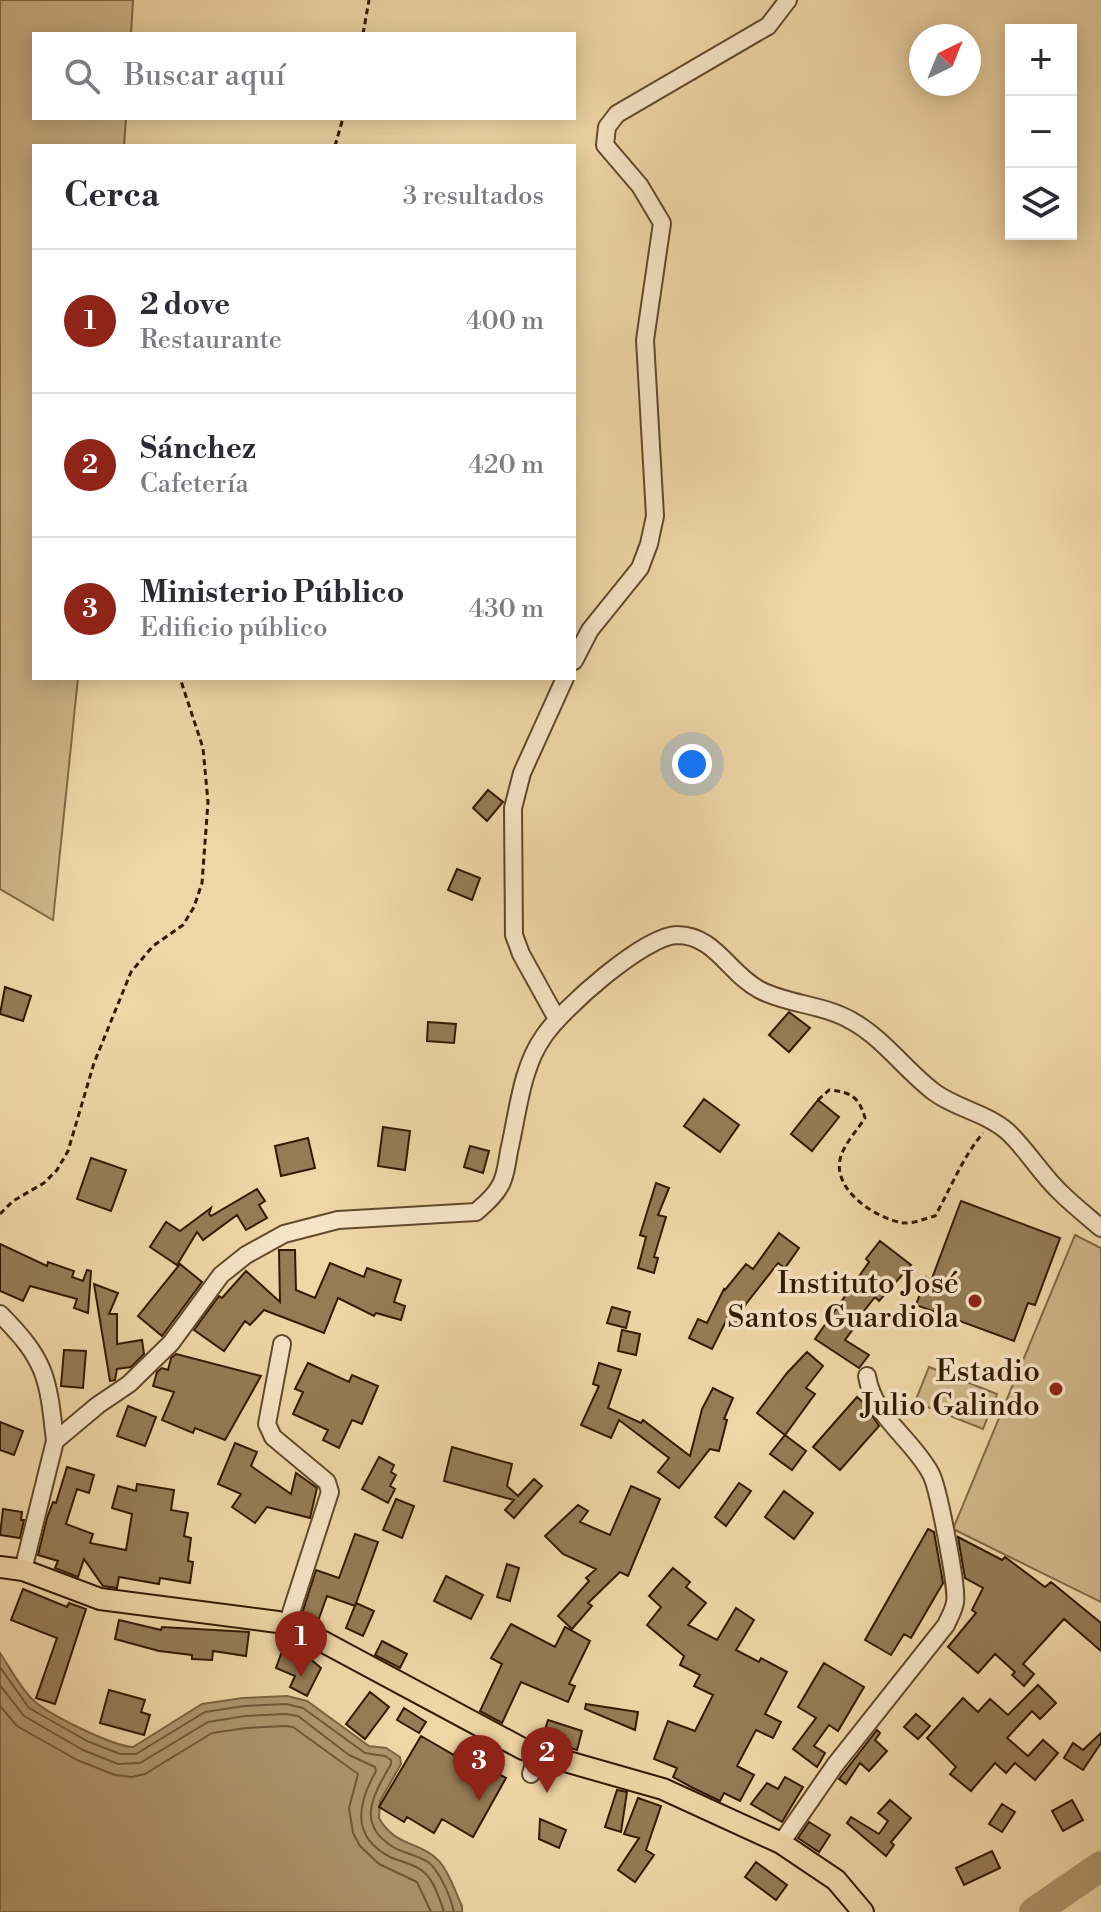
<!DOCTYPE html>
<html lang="es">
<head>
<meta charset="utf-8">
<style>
  body { margin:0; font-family:"Libre Bodoni",serif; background:#f7f7f7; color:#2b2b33 }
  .controls { position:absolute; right:24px; top:24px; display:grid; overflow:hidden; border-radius:0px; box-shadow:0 4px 20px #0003 }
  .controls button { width:72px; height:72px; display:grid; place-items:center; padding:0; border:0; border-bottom:2px solid #e1e1e2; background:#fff; color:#2b2b33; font:40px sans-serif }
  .compass { position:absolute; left:909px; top:24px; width:72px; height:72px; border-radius:50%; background:#fff; box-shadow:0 4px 20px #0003; rotate:43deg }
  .you { position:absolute; left:692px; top:764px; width:28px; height:28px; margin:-20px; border:6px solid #fff; border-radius:50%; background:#1a73e8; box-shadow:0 0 0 12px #1a73e833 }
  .badge { display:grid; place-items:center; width:52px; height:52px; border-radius:50%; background:#8f2418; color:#fff; font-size:26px; font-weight:700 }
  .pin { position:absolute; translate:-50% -66px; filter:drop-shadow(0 2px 4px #0008) }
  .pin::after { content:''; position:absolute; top:42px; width:28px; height:24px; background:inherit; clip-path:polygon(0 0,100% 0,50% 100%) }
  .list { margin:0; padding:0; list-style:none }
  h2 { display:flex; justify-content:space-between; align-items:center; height:104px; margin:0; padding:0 32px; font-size:34px }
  h2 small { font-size:26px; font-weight:400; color:#7c7c81 }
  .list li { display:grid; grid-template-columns:52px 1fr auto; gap:24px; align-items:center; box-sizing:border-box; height:144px; padding:0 32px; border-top:2px solid #e1e1e2 }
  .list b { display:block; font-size:30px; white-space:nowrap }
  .list p { margin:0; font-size:26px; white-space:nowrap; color:#7c7c81 }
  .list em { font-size:26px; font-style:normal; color:#7c7c81 }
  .icon { flex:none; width:44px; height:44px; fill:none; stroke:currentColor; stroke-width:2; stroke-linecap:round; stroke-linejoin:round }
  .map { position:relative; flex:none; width:1101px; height:1912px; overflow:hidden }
  .search { position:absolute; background:#fff; box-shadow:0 4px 20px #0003; left:32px; top:32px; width:544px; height:88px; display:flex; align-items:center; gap:20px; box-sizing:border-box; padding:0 28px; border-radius:0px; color:#7c7c81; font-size:30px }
  .panel { position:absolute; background:#fff; box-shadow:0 4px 20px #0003; left:32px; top:144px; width:544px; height:536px; border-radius:0px }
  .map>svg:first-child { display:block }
</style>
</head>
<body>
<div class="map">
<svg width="1101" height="1912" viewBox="0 0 1101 1912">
  <rect width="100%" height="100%" fill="#efd6a6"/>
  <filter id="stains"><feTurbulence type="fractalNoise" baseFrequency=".0025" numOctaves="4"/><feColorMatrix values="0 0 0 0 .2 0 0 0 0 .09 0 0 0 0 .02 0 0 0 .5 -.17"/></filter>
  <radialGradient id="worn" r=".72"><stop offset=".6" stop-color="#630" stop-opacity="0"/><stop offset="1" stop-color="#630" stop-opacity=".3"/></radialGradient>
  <!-- green -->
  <path fill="#cfb68a" stroke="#816845" stroke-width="2" d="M0 0H133L131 34H34V118H126L124 146H34V678H78L53 920 0 889Z
    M1075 1235 1101 1248V1602L953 1529Z
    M929 1367 997 1394 983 1429 915 1402Z"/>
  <!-- water -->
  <path fill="#af966e" stroke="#7d6442" stroke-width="2" d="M0 1653C10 1668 20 1687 32 1699 47 1714 112 1746 133 1747L202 1704 243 1698 287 1696 307 1701 369 1746 386 1748 400 1757 401 1764 380 1801 379 1818C395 1847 420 1841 439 1861 450 1873 455 1892 462 1906V1912H0Z"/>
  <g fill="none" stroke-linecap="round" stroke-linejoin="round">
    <!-- shore -->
    <path stroke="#715837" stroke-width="2" d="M0 1667 29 1708 87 1741 120 1754H136L205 1712 244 1706 286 1704 303 1708 365 1753 385 1756 391 1760V1764C375 1793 354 1823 393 1847 403 1853 417 1855 428 1862 440 1871 451 1898 454 1912
      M0 1685 24 1716 83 1750 118 1764 140 1763 208 1722 245 1716 286 1714 298 1716 349 1755 375 1767 376 1771C358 1803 350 1836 390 1857 401 1862 416 1864 425 1873 434 1881 440 1900 444 1912
      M0 1706 17 1726 77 1760 115 1775 132 1777 145 1774 212 1733 246 1728 286 1726 293 1727 358 1774 349 1808 353 1833 360 1846 379 1864 417 1882 431 1912"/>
    <!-- river -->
    <path stroke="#af966e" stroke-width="30" d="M1034 1912 1101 1866"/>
  </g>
  <!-- building -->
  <path fill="#957c56" stroke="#331a00" stroke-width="2" d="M488 790 503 802 487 821 473 808Z
    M457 869 480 878 472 900 448 890Z
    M5 987 31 996 23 1021 0 1014Z
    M789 1012 810 1028 789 1052 769 1035Z
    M428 1022 456 1024 454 1043 427 1041Z
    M704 1099 739 1125 720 1152 684 1126Z
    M818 1100 839 1117 812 1151 791 1134Z
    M383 1127 410 1131 405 1170 378 1166Z
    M308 1138 315 1168 281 1176 275 1146Z
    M470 1146 489 1151 483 1173 464 1167Z
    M91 1158 126 1170 111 1211 77 1199Z
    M656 1183 669 1188 658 1215 666 1217 654 1257 658 1258 654 1273 638 1268 646 1237 640 1235Z
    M257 1189 265 1201 259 1205 267 1218 246 1230 237 1215 203 1240 197 1232 177 1265 150 1247 166 1222 180 1231 211 1208 209 1214 211 1216Z
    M961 1201 1060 1238 1035 1305 1028 1303 1014 1341 916 1305 926 1277 931 1281Z
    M779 1233 799 1248 785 1268 778 1263 746 1304 736 1324 727 1319 712 1349 689 1338 698 1319 707 1323 724 1289 725 1290 746 1264 753 1269Z
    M880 1241 911 1265 879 1301 875 1297 857 1320 859 1321 845 1340 869 1355 859 1368 815 1339 869 1262 866 1259Z
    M0 1244 47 1266 48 1262 74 1271 72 1277 83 1281 87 1270 91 1271 88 1313 74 1308 77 1299 30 1286 23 1301 0 1291Z
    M279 1250H295L296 1290 315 1298 330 1263 364 1277 367 1268 401 1280 394 1302 405 1306 401 1320 376 1313 374 1316 338 1298 324 1333 264 1310 250 1325 245 1321 224 1351 194 1330 219 1296 222 1298 246 1271 280 1302Z
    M180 1264 202 1282 162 1336 138 1316Z
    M94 1284 118 1293 109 1314H117V1344L142 1340 144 1354 131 1367 117 1369 115 1380 110 1381Z
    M612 1307 630 1312 626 1328 607 1323Z
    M622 1330 640 1334 636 1355 618 1351Z
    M64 1350 86 1351 83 1388 61 1386Z
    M807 1352 823 1366 806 1388 815 1394 785 1435 757 1413 787 1373Z
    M176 1354 261 1376 225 1440 195 1428 193 1433 162 1420 174 1392 153 1386 157 1372 162 1368 168 1370 171 1358Z
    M308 1363 349 1382 352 1375 378 1386 362 1424 352 1420 339 1448 323 1440 328 1430 293 1414 303 1392 295 1389Z
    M599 1363 621 1370 608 1408 641 1423 643 1420 690 1456 702 1409 713 1388 733 1398 724 1419 727 1420 719 1451 710 1449 679 1488 658 1472 669 1458 619 1420 611 1438 581 1425 599 1386 593 1384Z
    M857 1397 865 1404 879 1426 840 1470 813 1447Z
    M128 1406 156 1417 145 1446 117 1436Z
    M0 1422 23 1431 14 1455 0 1450Z
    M785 1435 806 1451 792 1470 770 1454Z
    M235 1443 257 1452 251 1466 291 1494 296 1473 317 1488 310 1518 267 1507 255 1523 232 1507 241 1494 218 1484Z
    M452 1447 512 1464 507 1486 518 1496 534 1479 542 1486 514 1518 505 1510 514 1500 444 1481Z
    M379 1457 394 1465 391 1472 396 1475 390 1486 395 1489 388 1503 362 1489Z
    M67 1467 94 1475 89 1493 77 1489 66 1524 93 1534 90 1543 126 1550 132 1514 112 1508 118 1486 136 1491 137 1484 174 1490 171 1510 188 1513 184 1536 191 1538 188 1561 193 1562 190 1583 160 1578 159 1584 119 1577 117 1588 103 1586 84 1559 78 1577 55 1568 58 1561 38 1555 47 1518 53 1502 56 1503Z
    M739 1483 751 1491 726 1526 715 1517Z
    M631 1486 660 1499 628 1576 620 1572 588 1603 592 1606 572 1629 558 1616 589 1581 586 1578 596 1569 563 1554 545 1536 578 1505 588 1511 580 1522 610 1535Z
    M784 1491 813 1513 794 1539 765 1517Z
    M396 1499 414 1506 402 1538 383 1530Z
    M3 1509 22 1512 21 1520H24L20 1538 0 1535Z
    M928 1529 934 1532 943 1583 911 1638 904 1634 891 1655 865 1640Z
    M355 1534 378 1542 355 1606 327 1596 317 1624 301 1617 316 1570 339 1578Z
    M958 1537 1002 1560 1005 1557 1045 1587 1051 1582 1101 1623V1651L1064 1619 1023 1664 1034 1674 1024 1686 1012 1675 1015 1672 995 1654 978 1673 948 1647 976 1613 972 1610 983 1588 965 1578Z
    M507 1564 519 1568 510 1601 497 1597Z
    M673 1568 690 1582 686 1587 706 1603 688 1625 717 1640 736 1608 754 1620 736 1650 759 1662 761 1658 787 1672 765 1714 781 1722 773 1738 756 1730 737 1766 754 1775 740 1801 724 1793 720 1801 693 1788 673 1777 677 1768 654 1759 668 1721 695 1731 713 1695 694 1686 700 1675 680 1665 684 1656 647 1625 661 1607 649 1596Z
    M446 1576 483 1595 471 1619 434 1601Z
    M23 1589 67 1607 69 1603 86 1609 55 1704 36 1698 57 1638 11 1620Z
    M356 1603 374 1611 363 1636 346 1628Z
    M119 1620 161 1630 162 1627 249 1632 246 1656 213 1651 212 1660 192 1659V1655L159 1651 115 1639Z
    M511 1624 555 1647 565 1627 590 1641 569 1684 575 1686 568 1702 521 1682 502 1723 480 1711 502 1664 491 1658Z
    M382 1641 407 1654 400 1668 375 1655Z
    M285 1643 295 1646 321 1668 307 1696 290 1687 295 1676 276 1668Z
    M824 1663 864 1687 838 1731 829 1725 814 1746 825 1753 817 1767 793 1749 816 1718 798 1707Z
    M1038 1685 1056 1703 1040 1719 1032 1711 1007 1738 1028 1756 1043 1740 1058 1753 1035 1780 1015 1763 1006 1773 995 1763 971 1791 950 1774 956 1767 927 1738 963 1698 978 1712 990 1699 1008 1715Z
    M109 1690 145 1700 141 1712 150 1715 144 1735 100 1723Z
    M370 1692 389 1707 365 1739 346 1724Z
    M586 1704 638 1712 635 1730 585 1709Z
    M404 1708 426 1722 419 1733 397 1720Z
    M916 1714 930 1726 918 1739 904 1727Z
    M548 1720 582 1731 577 1750 542 1739Z
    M877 1730 880 1733 875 1740 887 1751 869 1771 860 1763 846 1784 839 1779Z
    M1101 1733V1743L1083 1770 1064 1758 1073 1743 1083 1750Z
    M421 1736 454 1755 456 1751 506 1778 473 1837 442 1819 434 1833 407 1817 404 1822 379 1807Z
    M785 1777 803 1787 782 1822 751 1804 767 1783 778 1789Z
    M617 1790 627 1792 621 1832 605 1827Z
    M638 1798 661 1806 646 1850 654 1855 635 1882 618 1870 639 1838 624 1834Z
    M890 1800 911 1818 891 1842 894 1845 886 1856 847 1823 851 1817 879 1834 888 1821 878 1813Z
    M1072 1800 1083 1820 1063 1831 1052 1811Z
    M1002 1804 1015 1812 1002 1832 989 1824Z
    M540 1819 566 1830 559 1848 539 1839Z
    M809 1822 830 1835 819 1852 798 1838Z
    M992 1851 1000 1868 964 1885 956 1868Z
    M756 1862 787 1885 776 1900 745 1877Z"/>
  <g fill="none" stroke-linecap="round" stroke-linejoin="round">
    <!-- minor casing -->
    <g stroke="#62492a" stroke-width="20">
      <path id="minor" d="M574 661 590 630 640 568 649 544 655 516 645 340 662 223 640 186 605 145 607 127 617 114 768 26 788 0
        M557 1019 521 954 514 935 513 808 522 773 565 678
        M0 1314C47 1361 48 1378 55 1441
        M282 1344 267 1424 273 1437 327 1482 330 1492 287 1625
        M23 1570 55 1441 98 1405 129 1384 171 1343 221 1275 246 1255 284 1234 338 1220 476 1212C485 1204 494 1197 500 1186 506 1176 507 1162 509 1151 518 1113 521 1068 544 1036 563 1008 644 936 677 935 715 935 729 974 760 990 789 1005 823 1004 852 1021 883 1038 906 1071 934 1092 957 1109 987 1113 1008 1132 1027 1150 1041 1174 1060 1192 1073 1205 1087 1216 1101 1228
        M531 1774 537 1753
        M781 1843 835 1765 946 1625C949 1618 954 1610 955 1602 958 1589 938 1487 931 1474 912 1438 874 1418 867 1376"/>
    </g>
    <!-- major casing -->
    <g stroke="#331a00" stroke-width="24">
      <path id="major" d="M0 1567 23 1570 100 1599 278 1622 305 1632 523 1749 663 1789 781 1843 836 1880 863 1912"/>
    </g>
    <!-- path -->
    <path stroke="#331a00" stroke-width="3" stroke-dasharray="6 4" stroke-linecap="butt" d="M363 34 369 0
      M335 146 343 118
      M818 1100 829 1090C851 1092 859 1097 865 1118 858 1129 845 1143 841 1156 830 1189 876 1219 904 1223 913 1224 926 1218 935 1216 951 1188 962 1158 983 1133
      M0 1214 13 1201 44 1183 57 1170 68 1151 94 1063 131 972 153 946 183 925 194 907 202 883 208 802 203 748 180 678"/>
    <!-- minor -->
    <use href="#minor" stroke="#f5e4c5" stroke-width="16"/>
    <!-- major -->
    <use href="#major" stroke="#efd6a6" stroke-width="20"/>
  </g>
  <!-- markers -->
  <g fill="#8f2418" stroke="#f5e4c5" stroke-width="3">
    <circle cx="975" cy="1301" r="8"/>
    <circle cx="1056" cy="1389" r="8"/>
  </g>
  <g text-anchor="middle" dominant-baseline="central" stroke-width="7" stroke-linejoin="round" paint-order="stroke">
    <!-- poi labels -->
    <g font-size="30" fill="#331a00" stroke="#f5e4c5" text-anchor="end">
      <text x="959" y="1284">Instituto José<tspan x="959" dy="34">Santos Guardiola</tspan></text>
      <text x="1040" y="1372">Estadio<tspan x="1040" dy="34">Julio Galindo</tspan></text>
    </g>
  </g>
  <rect width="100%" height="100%" filter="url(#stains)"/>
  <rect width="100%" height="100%" fill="url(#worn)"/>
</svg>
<div class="controls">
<button>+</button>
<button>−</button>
<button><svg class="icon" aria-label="layers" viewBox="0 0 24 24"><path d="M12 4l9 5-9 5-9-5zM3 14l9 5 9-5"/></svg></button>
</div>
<svg class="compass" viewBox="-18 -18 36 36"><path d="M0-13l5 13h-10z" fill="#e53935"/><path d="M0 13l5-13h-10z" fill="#7c7c81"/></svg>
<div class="you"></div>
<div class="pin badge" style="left:301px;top:1677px">1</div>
<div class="pin badge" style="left:547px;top:1793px">2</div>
<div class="pin badge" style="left:479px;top:1801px">3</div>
<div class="search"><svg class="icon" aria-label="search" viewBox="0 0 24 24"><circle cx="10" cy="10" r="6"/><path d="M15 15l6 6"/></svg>Buscar aquí</div>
<section class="panel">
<h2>Cerca<small>3 resultados</small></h2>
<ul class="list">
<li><span class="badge">1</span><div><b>2 dove</b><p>Restaurante</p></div><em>400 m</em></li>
<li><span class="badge">2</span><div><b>Sánchez</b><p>Cafetería</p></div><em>420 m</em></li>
<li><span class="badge">3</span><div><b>Ministerio Público</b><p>Edificio público</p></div><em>430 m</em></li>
</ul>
</section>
</div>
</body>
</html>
